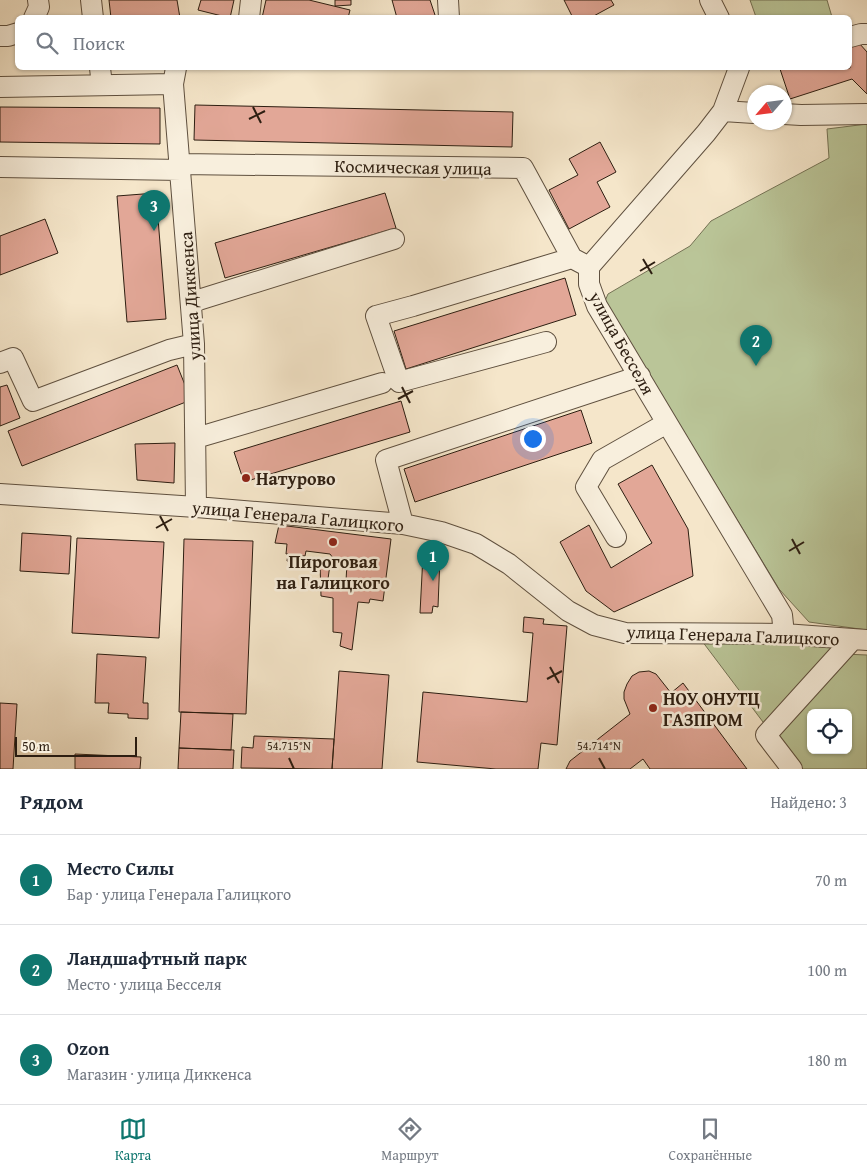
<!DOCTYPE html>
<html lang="ru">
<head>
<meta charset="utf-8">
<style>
  body { margin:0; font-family:"Gentium Book Plus",serif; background:#f6f6f7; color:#1f2937 }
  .controls { position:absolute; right:15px; bottom:15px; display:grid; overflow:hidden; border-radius:8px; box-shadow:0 1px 4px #0004 }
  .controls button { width:45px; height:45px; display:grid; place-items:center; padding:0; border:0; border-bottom:1px solid #e0e1e3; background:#fff; color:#1f2937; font:25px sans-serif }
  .compass { position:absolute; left:747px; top:85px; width:45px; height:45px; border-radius:50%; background:#fff; box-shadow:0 1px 4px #0004; rotate:242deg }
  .scale { position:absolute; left:15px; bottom:12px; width:122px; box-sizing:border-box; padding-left:5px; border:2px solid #2d1e11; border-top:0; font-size:14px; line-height:18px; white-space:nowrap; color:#2d1e11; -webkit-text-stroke:4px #f8efdd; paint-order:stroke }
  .you { position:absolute; left:532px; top:438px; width:18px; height:18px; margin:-12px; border:4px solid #fff; border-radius:50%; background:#1a73e8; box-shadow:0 0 0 8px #1a73e833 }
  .badge { display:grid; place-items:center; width:32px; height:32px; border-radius:50%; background:#0f766e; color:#fff; font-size:16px; font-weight:700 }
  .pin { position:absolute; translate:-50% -41px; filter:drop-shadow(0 1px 2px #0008) }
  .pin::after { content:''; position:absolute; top:26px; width:18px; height:15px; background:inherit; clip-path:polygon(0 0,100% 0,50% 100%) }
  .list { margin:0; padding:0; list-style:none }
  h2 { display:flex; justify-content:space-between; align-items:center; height:65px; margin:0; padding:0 20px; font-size:21px }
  h2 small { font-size:16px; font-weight:400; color:#747a83 }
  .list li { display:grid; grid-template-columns:32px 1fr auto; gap:15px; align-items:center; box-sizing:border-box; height:90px; padding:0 20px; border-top:1px solid #e0e1e3 }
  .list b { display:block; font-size:19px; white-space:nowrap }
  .list p { margin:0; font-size:16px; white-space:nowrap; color:#747a83 }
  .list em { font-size:16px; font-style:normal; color:#747a83 }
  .icon { flex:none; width:28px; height:28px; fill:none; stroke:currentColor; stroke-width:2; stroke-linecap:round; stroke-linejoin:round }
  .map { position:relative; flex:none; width:867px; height:769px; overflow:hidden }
  .search { position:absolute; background:#fff; box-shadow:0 1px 4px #0004; left:15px; right:15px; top:15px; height:55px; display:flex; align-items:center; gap:12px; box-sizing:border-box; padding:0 18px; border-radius:8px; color:#747a83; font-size:19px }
  .sheet { height:335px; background:#fff }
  nav { display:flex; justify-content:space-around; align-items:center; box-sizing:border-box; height:70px; border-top:1px solid #e0e1e3; background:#fff; font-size:14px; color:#747a83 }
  nav a { display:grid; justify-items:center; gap:2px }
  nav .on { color:#0f766e }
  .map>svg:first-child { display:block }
</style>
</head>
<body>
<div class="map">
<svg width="867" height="769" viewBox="0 0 867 769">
  <rect width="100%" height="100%" fill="#f5e6ca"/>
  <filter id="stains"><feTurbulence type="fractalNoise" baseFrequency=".004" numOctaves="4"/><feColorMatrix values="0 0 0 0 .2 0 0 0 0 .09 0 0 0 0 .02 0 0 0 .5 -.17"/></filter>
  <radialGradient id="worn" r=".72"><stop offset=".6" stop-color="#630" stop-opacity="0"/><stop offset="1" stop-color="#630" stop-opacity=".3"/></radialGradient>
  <!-- green -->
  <path fill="#bac598" stroke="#747254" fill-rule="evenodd" d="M750 0H827L832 17H756Z
    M867 124V630L809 622 779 589 605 301 608 294 690 246 711 221 829 158 827 129Z
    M699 637 840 645 766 726Z
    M843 654 867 655V769H799L774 736ZM811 713H848V750H811Z"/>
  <!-- building -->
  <path fill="#e2a797" stroke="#2d1e11" d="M109 0H177L180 18H111Z
    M201 0H234L230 18 198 10Z
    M266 0H309L350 10 348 18H262Z
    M335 0H351V5L335 6Z
    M392 0H430L436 18H397Z
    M564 0H611L614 5 590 18H573Z
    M859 43 867 52V94L852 79 790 99 780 69 783 68H850V46Z
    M195 105 513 112 512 147 194 140Z
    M0 107 160 108V144L0 142Z
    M600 142 616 172 597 182 610 207 569 229 549 190 578 175 569 159Z
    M156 193 166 319 127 322 117 196Z
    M385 193 396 228 225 278 215 243Z
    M45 219 58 253 0 275V236Z
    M565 278 576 315 406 369 394 331Z
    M177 365 191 400 22 466 8 431Z
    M7 385 20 418 0 426V387Z
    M401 401 410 432 244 482 234 452Z
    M581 410 592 443 415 502 404 469Z
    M175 443 174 483 137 480 135 444Z
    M652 465 688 529 693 576 614 612 586 591 560 542 589 525 611 568 652 543 618 484Z
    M279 525 391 539 383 601 370 599 369 603 358 602 352 650 340 646 342 633 333 632V598L321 596 320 564H330L328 579 346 581 347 563 336 562 330 554 306 551 305 556 295 555V562L287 561 288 554H286L287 544 275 543Z
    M22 533 71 536 69 574 20 571Z
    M77 538 164 542 159 638 72 633Z
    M184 539 253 541 246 714 179 712Z
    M423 555 440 556 438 607 433 606 432 613H420Z
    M524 617 544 619 543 624 567 626 557 745 541 743 538 769H496L417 762 423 692 527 702 533 633 523 632Z
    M97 654 146 657 143 703H148V719L128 718V714L108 713 109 703H95Z
    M339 671 389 675 382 769H332Z
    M649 671 656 674 671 693 683 683 747 769H650L643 759 630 769H566L570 761 630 714 624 699V692L627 684 632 676 639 672Z
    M0 703 17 704 13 769H0Z
    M181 712 233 714 231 750 179 748Z
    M254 736 334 739 332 769 241 768 242 747 253 748Z
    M179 748 234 750 233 769H178Z
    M75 754 141 757 140 769H75Z"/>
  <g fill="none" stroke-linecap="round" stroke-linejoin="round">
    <!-- minor casing -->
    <g stroke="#5f503f" stroke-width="22">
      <path id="minor" d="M91 0 93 18
        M448 0 449 18
        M710 0 719 18
        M34 18 39 7 38 0
        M249 18 251 0
        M0 36H8L18 33
        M850 37 861 34H867
        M100 68 102 85
        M176 68 173 84 194 344 196 507
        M739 68 723 111 706 133 589 267V284L597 306 782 615 784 634
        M0 87 173 84
        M723 111 754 113
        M784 114 801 115 867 114
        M181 164 523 168 572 258 589 267
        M0 167 181 170
        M192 302 394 239
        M546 342 399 382 376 316 413 306 572 258
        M0 363 13 358 33 401 169 350 194 344
        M196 438 382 383
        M0 494 196 507 403 524 441 532 476 544 509 564 568 611 594 625 625 633 784 634 867 640
        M403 524 386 460 640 376
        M616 537 586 487 602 460 667 423
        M792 769 766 735 853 639"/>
    </g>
    <!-- minor -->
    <use href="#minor" stroke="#f8efdd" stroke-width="20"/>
  </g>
  <!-- ticks -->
  <path fill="none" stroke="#2d1e11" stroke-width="2" d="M253 107 261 123M249 119 265 111M643 259 652 274M640 271 655 262M402 387 410 403M398 399 413 391M160 516 168 531M156 528 172 519M792 539 800 554M789 551 804 542M550 667 559 683M547 679 562 671M289 758 294 769M599 758 605 769"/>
  <!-- markers -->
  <g fill="#8f2418" stroke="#f8efdd" stroke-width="2">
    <circle cx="246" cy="478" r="5"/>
    <circle cx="333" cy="542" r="5"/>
    <circle cx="653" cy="708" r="5"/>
  </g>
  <g text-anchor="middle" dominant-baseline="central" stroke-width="5" stroke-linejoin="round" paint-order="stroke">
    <!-- street labels -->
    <g font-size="18" fill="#2d1e11" stroke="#f8efdd">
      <text transform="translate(413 167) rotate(1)">Космическая улица</text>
      <text transform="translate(190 296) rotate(-94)">улица Диккенса</text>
      <text transform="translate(622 343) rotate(61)">улица Бесселя</text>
      <text transform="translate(298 516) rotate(5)">улица Генерала Галицкого</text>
      <text transform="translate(733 635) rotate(2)">улица Генерала Галицкого</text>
    </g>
    <!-- poi labels -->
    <g font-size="18" font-weight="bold" fill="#2d1e11" stroke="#f8efdd" text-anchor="start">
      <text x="256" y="478">Натурово</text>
      <text x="333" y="561" text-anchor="middle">Пироговая<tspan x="333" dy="21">на Галицкого</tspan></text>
      <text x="663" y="698">НОУ ОНУТЦ<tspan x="663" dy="21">ГАЗПРОМ</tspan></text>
    </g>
  </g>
  <g font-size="12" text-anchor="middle" fill="#2d1e11" stroke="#f8efdd" stroke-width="5" stroke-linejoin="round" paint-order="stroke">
    <text x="289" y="750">54.715°N</text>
    <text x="599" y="750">54.714°N</text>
  </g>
  <rect width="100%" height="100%" filter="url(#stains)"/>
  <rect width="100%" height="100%" fill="url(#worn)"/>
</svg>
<div class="controls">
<button><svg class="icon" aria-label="locate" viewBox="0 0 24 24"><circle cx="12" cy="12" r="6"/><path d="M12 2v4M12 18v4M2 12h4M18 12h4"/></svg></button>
</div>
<svg class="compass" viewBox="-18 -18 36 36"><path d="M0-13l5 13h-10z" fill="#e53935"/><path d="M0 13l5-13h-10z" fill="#747a83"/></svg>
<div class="scale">50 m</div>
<div class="you"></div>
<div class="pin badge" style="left:433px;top:581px">1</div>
<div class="pin badge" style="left:756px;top:366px">2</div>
<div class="pin badge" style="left:154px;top:231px">3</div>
<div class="search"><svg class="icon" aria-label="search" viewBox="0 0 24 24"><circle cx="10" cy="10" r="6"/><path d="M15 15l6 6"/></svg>Поиск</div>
</div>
<section class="sheet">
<h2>Рядом<small>Найдено: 3</small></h2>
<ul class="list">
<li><span class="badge">1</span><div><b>Место Силы</b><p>Бар · улица Генерала Галицкого</p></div><em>70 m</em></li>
<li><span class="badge">2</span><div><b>Ландшафтный парк</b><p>Место · улица Бесселя</p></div><em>100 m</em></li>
<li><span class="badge">3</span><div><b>Ozon</b><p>Магазин · улица Диккенса</p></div><em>180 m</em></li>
</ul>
</section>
<nav>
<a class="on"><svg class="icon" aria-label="map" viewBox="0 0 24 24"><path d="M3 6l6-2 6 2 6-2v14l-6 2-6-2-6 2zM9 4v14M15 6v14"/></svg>Карта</a>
<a><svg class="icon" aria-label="directions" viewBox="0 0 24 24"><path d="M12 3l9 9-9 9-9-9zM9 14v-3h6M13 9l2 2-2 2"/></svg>Маршрут</a>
<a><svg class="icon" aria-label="saved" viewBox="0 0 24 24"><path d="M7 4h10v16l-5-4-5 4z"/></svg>Сохранённые</a>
</nav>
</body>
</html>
